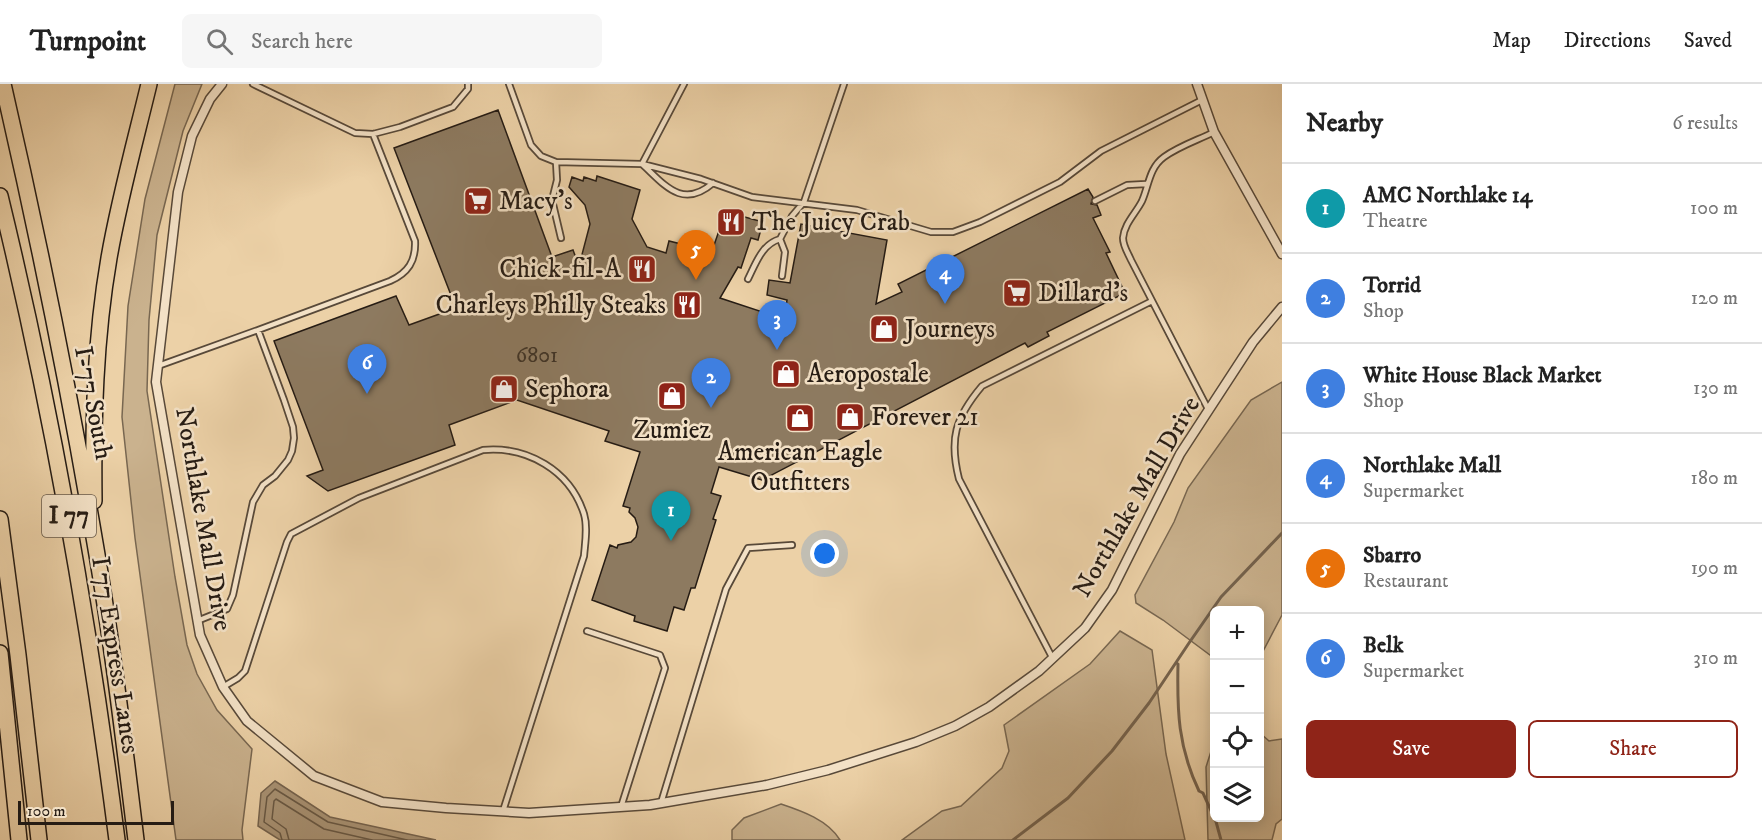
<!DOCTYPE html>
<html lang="en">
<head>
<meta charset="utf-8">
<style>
  body { margin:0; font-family:"IM FELL DW Pica",serif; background:#f6f6f6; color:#222 }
  .controls { position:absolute; right:18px; bottom:18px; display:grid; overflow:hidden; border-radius:9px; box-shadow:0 3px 15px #0003 }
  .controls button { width:54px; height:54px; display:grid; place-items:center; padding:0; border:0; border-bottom:2px solid #e0e0e0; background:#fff; color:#222; font:30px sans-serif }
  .scale { position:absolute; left:18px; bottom:15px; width:156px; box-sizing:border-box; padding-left:6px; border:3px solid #261c14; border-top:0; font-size:16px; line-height:21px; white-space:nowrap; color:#261c14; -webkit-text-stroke:4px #f3e1c6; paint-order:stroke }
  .you { position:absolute; left:825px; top:470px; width:21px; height:21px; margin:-15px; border:4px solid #fff; border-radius:50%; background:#1a73e8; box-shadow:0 0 0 9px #1a73e833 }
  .badge { display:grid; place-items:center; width:39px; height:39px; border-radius:50%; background:#8f2418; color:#fff; font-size:20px; font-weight:700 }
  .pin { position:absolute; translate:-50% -50px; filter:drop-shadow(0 2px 3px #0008) }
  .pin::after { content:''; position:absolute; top:32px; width:21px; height:18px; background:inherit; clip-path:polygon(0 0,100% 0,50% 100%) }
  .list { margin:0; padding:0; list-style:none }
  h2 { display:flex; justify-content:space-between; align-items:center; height:78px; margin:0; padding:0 24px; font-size:26px }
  h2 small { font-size:20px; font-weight:400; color:#767676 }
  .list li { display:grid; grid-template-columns:39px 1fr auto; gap:18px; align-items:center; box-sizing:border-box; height:90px; padding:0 24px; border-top:2px solid #e0e0e0 }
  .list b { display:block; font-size:22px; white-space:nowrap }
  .list p { margin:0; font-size:20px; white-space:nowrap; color:#767676 }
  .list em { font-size:20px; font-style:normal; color:#767676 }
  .actions { display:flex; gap:12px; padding:18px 24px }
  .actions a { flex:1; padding:14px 0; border:2px solid #8f2418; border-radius:9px; text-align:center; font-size:21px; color:#8f2418 }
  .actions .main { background:#8f2418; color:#fff }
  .icon { flex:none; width:33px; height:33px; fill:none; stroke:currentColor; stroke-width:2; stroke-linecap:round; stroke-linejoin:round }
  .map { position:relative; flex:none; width:1282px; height:756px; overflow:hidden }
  header { display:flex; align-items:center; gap:36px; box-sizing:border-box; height:84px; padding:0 30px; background:#fff; border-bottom:2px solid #e0e0e0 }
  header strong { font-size:28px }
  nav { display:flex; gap:33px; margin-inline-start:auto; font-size:21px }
  .search { width:420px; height:54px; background:#f6f6f6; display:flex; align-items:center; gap:15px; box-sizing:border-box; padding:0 21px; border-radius:9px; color:#767676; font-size:22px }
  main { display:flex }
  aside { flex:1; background:#fff }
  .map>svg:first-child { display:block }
</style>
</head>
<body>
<header>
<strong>Turnpoint</strong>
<div class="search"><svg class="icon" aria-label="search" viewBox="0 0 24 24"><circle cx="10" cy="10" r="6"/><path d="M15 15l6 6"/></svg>Search here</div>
<nav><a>Map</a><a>Directions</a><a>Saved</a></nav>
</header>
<main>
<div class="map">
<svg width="1282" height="756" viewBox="0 0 1282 756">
  <rect width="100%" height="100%" fill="#ecd1a7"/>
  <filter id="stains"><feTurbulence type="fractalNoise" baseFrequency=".00333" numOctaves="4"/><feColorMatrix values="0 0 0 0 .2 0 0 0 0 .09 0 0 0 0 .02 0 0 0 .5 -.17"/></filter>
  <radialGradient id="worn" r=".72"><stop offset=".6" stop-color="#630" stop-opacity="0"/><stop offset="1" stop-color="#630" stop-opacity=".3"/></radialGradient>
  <!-- green -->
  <path fill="#cab28e" stroke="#786751" stroke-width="1.5" d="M175 0H202L183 47 157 151 149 236 147 307 175 493 187 561 197 590 217 626 252 665 242 746 243 756H176L135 454 122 333 128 222 145 115Z
    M1282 298V531L1260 573V526H1214V574L1163 536 1136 519 1135 511 1174 438 1188 404 1251 316Z
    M1120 547 1152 566 1166 670 1185 756H902L942 727 961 722 1002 684 1009 667 1004 641 1090 580Z
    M1260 649 1269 657 1282 655V735L1276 740 1272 756H1208L1206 683 1214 658V734H1260Z
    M781 720C802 727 828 736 840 756H732V746L744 734Z"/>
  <!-- water -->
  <path fill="#a99375" stroke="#75634e" stroke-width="1.5" d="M275 697 330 733 436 756H280L258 742 261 709Z"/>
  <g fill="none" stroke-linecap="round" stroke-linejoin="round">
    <!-- shore -->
    <path stroke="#685844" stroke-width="1.5" d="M282 756 280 749 264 738 267 713 275 705 328 738 407 756
      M289 756 286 745 272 735 274 717 276 715 324 745 372 756"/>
    <!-- stream -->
    <path stroke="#75634e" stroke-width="3" d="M1178 580C1177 627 1178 663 1199 707L1203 709 1214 733
      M1215 734 1221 756
      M1013 756 1068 714 1112 667 1149 619 1189 559 1221 513 1282 449"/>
  </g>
  <!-- building -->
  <path fill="#8d7a60" stroke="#261c14" stroke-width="1.5" d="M498 26 552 173 573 166 579 182 590 140 585 121 569 103 572 93 583 97 584 93 596 97 597 92 640 106 632 135 647 163 666 169 669 157 693 163 691 171 711 170 723 135 734 130 763 138 758 156 751 154 741 184 738 183 720 214 784 235 787 216 767 211 769 196 790 199 801 140 887 156 876 220 902 208 898 200 1088 105 1093 113 1091 120 1097 121 1101 131 1093 134 1110 168 1106 169 1125 209 1047 248 1049 252 1028 263 1025 259 762 396 719 383 711 409 721 412 713 435 716 436 695 504H691L684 526 674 523 667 547 634 537 635 532 592 516 610 461 617 464 618 461 631 458 636 453 638 443 635 434 629 428 630 424 623 422 640 368 605 357 609 347 517 316 449 341 455 361 328 407 307 392 323 386 274 257 396 212 409 241 456 224 394 64Z"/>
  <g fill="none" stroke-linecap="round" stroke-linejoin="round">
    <!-- lane casing -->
    <g stroke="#584939" stroke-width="8">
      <path id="lane" d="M253 0 355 49 373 50 400 43 453 23 468 5V0
        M509 0 531 61 541 72 556 78 642 80 701 95 752 113 857 126 931 148H953L980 138 1060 98 1101 67 1202 16
        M684 0 642 80C664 100 682 126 713 99
        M556 78 557 96 552 116 561 154
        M1095 117 1127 101 1146 100
        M782 192 785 168 780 155 792 132 804 118 844 0
        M748 195C756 179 762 160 780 155
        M258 246 390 197C408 189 416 177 415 157L373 50
        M158 282 258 246 284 316 293 343 294 354 292 367 288 376 275 392 263 401 253 418 233 511 227 525 197 537
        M1208 325 1131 176C1128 169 1123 162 1123 154 1124 140 1136 129 1142 117 1149 101 1149 84 1164 73 1179 62 1198 56 1214 48
        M587 547 660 571 665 584 621 723
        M1053 575 959 395C949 355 955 334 982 302L1152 217
        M223 603 238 594 245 587 287 458 291 450 359 414 483 366C527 362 570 386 584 430 588 443 585 459 584 472L503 727
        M661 719 726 505 748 464 792 461"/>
    </g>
    <!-- street casing -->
    <g stroke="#584939" stroke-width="11">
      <path id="street" d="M222 0 210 15 192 52 178 108 156 298 200 551 223 603 247 637 314 692 382 718 446 724 529 729 650 721 767 701 828 686 916 658 955 642 989 623 1039 587 1085 544 1112 506 1180 370 1253 258 1282 223
        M1197 0 1214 48 1282 170"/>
    </g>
    <!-- highway casing -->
    <g stroke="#261c14" stroke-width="18">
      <path id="highway" d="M3 0C38 152 69 305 95 459 112 557 124 657 136 756
        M0 112C52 326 89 537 117 756
        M94 417C93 336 95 255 109 174 119 116 135 58 149 0
        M0 435 18 571 39 756
        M0 569 19 756"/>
    </g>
    <!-- lane -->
    <use href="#lane" stroke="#f3e1c6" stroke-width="4.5"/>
    <!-- street -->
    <use href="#street" stroke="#f3e1c6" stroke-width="8"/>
    <!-- highway -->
    <use href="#highway" stroke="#ecd1a7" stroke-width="15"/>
  </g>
  <!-- icons -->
  <defs>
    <g id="supermarket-square" transform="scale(1.5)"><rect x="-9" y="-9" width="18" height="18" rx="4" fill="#8f2418" stroke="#f3e1c6"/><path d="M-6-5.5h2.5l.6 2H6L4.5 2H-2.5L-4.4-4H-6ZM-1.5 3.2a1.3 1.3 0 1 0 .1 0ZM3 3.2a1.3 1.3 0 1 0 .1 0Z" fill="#fff"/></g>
    <g id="restaurant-square" transform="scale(1.5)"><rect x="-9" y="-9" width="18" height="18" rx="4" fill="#8f2418" stroke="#f3e1c6"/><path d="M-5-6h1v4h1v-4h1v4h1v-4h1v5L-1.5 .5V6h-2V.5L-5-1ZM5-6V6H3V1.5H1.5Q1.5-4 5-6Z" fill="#fff"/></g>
    <g id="shop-square" transform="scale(1.5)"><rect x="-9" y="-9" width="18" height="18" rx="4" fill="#8f2418" stroke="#f3e1c6"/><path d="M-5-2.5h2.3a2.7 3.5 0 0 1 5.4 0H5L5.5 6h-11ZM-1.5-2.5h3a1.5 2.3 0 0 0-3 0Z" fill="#fff"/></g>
  </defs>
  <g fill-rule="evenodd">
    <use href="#supermarket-square" x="478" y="117"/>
    <use href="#restaurant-square" x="731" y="138"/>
    <use href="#restaurant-square" x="642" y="185"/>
    <use href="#supermarket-square" x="1017" y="209"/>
    <use href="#restaurant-square" x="687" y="221"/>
    <use href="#shop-square" x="884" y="245"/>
    <use href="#shop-square" x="786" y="290"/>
    <use href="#shop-square" x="504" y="305"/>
    <use href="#shop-square" x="672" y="312"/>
    <use href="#shop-square" x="850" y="333"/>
    <use href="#shop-square" x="800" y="334"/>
  </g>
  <g text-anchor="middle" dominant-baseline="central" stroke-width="5" stroke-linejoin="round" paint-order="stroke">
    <!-- number labels -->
    <g font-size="22" fill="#403427">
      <text x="537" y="271">6801</text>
    </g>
    <!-- shield labels -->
    <rect fill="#f3e1c6" stroke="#645749" stroke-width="1.5" x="42" y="411" width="54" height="42" rx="4.5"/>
    <g font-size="24" font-weight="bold" fill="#261c14">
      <text x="69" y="432">I 77</text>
    </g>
    <!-- poi labels -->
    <g font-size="26" fill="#261c14" stroke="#f3e1c6" text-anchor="start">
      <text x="499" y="117">Macy's</text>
      <text x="752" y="138">The Juicy Crab</text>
      <text x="621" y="185" text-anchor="end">Chick-fil-A</text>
      <text x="1038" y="209">Dillard's</text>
      <text x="666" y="221" text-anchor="end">Charleys Philly Steaks</text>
      <text x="905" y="245">Journeys</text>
      <text x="807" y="290">Aeropostale</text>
      <text x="525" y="305">Sephora</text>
      <text x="871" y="333">Forever 21</text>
      <text x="672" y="346" text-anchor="middle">Zumiez</text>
      <text x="800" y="368" text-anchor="middle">American Eagle<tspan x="800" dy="30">Outfitters</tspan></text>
    </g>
    <!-- street labels -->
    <g font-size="26" fill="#261c14" stroke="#f3e1c6">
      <text transform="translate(93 319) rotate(79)">I-77 South</text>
      <text transform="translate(1137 413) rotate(-60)">Northlake Mall Drive</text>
      <text transform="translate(203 435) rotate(80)">Northlake Mall Drive</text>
      <text transform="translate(115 571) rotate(81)">I 77 Express Lanes</text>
    </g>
  </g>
  <rect width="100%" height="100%" filter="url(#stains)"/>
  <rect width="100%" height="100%" fill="url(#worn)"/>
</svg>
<div class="controls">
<button>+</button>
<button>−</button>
<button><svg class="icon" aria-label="locate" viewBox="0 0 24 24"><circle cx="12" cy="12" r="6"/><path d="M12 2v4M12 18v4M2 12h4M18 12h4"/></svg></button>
<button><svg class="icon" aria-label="layers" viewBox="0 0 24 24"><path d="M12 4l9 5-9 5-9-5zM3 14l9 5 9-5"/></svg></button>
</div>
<div class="scale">100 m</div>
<div class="you"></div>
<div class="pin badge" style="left:671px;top:457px;background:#0f9aa8">1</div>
<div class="pin badge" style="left:711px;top:324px;background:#3f7fe0">2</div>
<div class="pin badge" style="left:777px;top:266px;background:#3f7fe0">3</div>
<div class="pin badge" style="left:945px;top:220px;background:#3f7fe0">4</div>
<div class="pin badge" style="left:696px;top:196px;background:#e8710a">5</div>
<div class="pin badge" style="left:367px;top:310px;background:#3f7fe0">6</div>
</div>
<aside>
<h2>Nearby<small>6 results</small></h2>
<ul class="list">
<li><span class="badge" style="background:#0f9aa8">1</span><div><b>AMC Northlake 14</b><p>Theatre</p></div><em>100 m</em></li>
<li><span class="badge" style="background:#3f7fe0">2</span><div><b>Torrid</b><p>Shop</p></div><em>120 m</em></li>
<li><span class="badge" style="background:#3f7fe0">3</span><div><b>White House Black Market</b><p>Shop</p></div><em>130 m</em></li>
<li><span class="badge" style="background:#3f7fe0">4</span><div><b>Northlake Mall</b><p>Supermarket</p></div><em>180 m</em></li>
<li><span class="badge" style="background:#e8710a">5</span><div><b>Sbarro</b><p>Restaurant</p></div><em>190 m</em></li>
<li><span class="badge" style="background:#3f7fe0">6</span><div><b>Belk</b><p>Supermarket</p></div><em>310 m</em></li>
</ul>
<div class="actions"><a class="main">Save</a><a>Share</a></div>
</aside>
</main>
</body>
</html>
